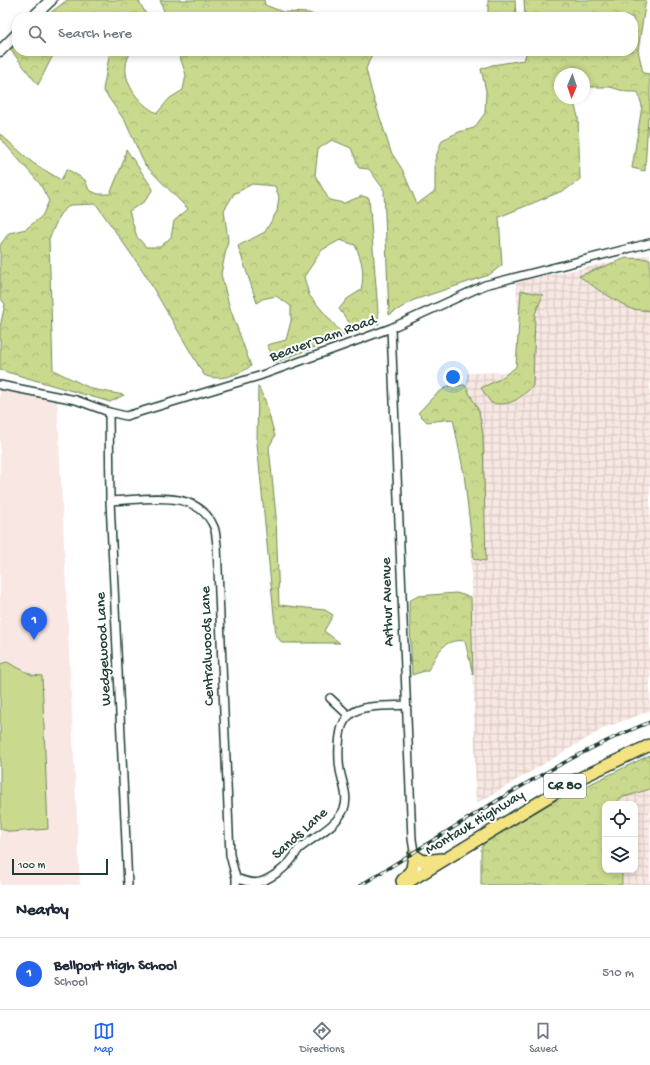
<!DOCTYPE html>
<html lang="en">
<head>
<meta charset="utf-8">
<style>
  body { margin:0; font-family:"Gochi Hand",sans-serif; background:#f6f6f7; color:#1f2937 }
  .controls { position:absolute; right:12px; bottom:12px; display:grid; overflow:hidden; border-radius:8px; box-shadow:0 2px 6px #0003 }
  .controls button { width:36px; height:36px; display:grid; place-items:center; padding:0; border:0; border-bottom:1px solid #e0e1e3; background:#fff; color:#1f2937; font:20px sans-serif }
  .compass { position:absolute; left:554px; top:68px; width:36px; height:36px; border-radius:50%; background:#fff; box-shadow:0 2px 6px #0003; rotate:182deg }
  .scale { position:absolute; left:12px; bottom:10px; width:96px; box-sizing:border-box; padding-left:4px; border:2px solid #1f3d34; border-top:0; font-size:11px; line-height:14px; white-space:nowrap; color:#1f3d34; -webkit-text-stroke:3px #fff; paint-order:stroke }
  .you { position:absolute; left:453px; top:377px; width:14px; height:14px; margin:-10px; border:3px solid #fff; border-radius:50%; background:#1a73e8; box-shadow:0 0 0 6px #1a73e833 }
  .badge { display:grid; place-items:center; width:26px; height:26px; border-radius:50%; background:#2563eb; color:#fff; font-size:13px; font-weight:700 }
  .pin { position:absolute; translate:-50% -33px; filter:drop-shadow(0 1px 2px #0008) }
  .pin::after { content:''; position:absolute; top:21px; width:14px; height:12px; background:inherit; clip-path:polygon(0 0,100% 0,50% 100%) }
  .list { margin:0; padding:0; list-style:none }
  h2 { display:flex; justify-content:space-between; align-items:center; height:52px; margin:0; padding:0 16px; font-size:17px }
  h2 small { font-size:13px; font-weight:400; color:#747a83 }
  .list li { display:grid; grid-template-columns:26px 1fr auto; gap:12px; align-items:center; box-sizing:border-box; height:72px; padding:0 16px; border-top:1px solid #e0e1e3 }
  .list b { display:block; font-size:15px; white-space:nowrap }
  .list p { margin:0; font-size:13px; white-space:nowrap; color:#747a83 }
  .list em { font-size:13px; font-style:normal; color:#747a83 }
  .icon { flex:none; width:22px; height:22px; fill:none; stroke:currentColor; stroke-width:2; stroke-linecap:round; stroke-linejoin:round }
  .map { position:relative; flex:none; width:650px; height:885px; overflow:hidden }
  .search { position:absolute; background:#fff; box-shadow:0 2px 6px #0003; left:12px; right:12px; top:12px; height:44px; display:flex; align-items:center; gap:10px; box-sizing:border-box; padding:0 14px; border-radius:16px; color:#747a83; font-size:15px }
  .sheet { height:124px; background:#fff }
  nav { display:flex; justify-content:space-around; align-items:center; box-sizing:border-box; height:56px; border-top:1px solid #e0e1e3; background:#fff; font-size:11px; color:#747a83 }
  nav a { display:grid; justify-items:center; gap:2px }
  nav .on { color:#2563eb }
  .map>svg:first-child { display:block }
</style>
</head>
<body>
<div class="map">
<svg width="650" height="885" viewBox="0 0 650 885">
  <defs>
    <pattern id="industrial-grid" width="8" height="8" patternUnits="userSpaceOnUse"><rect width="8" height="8" fill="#f8e7e2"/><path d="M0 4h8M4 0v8" fill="none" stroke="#d4c7c2"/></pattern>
    <pattern id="forest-crowns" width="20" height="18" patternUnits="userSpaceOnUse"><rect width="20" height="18" fill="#c9d98d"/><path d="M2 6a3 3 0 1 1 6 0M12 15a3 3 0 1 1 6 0" fill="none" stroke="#acbb7a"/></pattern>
  </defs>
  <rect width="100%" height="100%" fill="#fff"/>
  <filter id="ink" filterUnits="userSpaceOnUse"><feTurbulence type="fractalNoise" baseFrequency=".025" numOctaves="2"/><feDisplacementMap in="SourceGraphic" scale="8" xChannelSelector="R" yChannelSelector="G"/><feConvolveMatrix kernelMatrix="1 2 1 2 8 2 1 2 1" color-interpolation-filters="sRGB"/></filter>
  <g filter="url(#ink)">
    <!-- built -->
    <path fill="#f8e7e2" d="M0 385 57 396 80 885H0Z"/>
    <!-- industrial -->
    <path fill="url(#industrial-grid)" d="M650 254V711L606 727 476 804 467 373 522 372 516 282Z
      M650 789V885H623L622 870H635V804H619L618 799Z"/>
    <!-- forest -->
    <path fill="url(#forest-crowns)" stroke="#748b60" d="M67 0H138L148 17H45Z
      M160 0H264L265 5 283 12 309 13 318 17H166Z
      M488 0H515L516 17H488Z
      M524 0H646L638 50 643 73 650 74V117H648L645 171 632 168 642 106 638 92H627L610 87H584V74H560V98H575L574 102 578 117 580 179 567 189 499 217 502 265 489 275 414 300 389 315 384 190 369 169 359 168 351 148 332 140 318 149 315 175 329 200 344 203 362 196 369 198 379 324 351 325 339 309 347 299 361 290C365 273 362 260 355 245L340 240 322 250 304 277 309 295 344 336 276 362 267 345 286 340 291 321V306L276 296 262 299 257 303 238 246 265 232 277 211 279 197 275 186 252 184 234 194 224 210 228 240 221 274 229 305 251 366C239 375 218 382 204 375L143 271 96 204 70 205 60 214 49 239 53 370 92 389 124 395 110 402 0 370V327L5 304 0 298V245L9 233 26 229 42 216 49 201 40 184 0 138V134L33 163 61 180 67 169 85 180 89 190 98 194H110L124 160 126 149 153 189 145 201 129 211 137 237 146 247H160L171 237 174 221 188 209 145 165 125 121 103 90 110 51H131C129 56 126 61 126 66 124 85 141 106 157 113L170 98 183 90 186 75 178 51H373L366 69 372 93 391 152 402 169 417 204 435 191V160L442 140 459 132 474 128 485 113 486 91 481 69 492 65 524 60 527 51H633V17H525Z
      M17 43V51H55L38 85 10 49Z
      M626 258 650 259V311L631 309 600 291 579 276Z
      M521 290 543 295 535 314 533 386C519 399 510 407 491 403L481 388 500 379 516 367Z
      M465 385 479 411 483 435 486 561 474 559 464 474 453 419 427 422 418 413 435 395 448 386Z
      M258 386 265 400 275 436 269 447 276 516 279 605 325 610 333 615 324 631 340 643H282L276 635 257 443Z
      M456 593 471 597 473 675 465 641C443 638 438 653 428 670L412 675 409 601 418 596Z
      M650 755V789L618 799 619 804H605V870H622V885H481V849L485 842 553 802Z"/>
    <!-- garden -->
    <path fill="#c9d98d" stroke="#748b60" d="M7 662 32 675 42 676 48 829 12 832 0 829V664Z"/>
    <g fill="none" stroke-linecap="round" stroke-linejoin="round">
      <!-- street casing -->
      <g stroke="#1f3d34" stroke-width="10">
        <path id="street" d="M391 328 412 839 415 858 421 874
          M0 385 76 400 109 412 126 416 259 376 334 349 391 328 485 285 650 243
          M109 412 110 501 128 885
          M110 501C144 500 197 487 214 527 216 532 216 539 217 545L230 855 236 878V885
          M330 698 349 716
          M236 878C244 881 252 884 260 882 270 879 286 868 292 859 295 856 296 852 299 849 313 837 336 827 344 809 349 797 342 782 340 770 338 759 338 732 344 722 354 702 386 707 405 705"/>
      </g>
      <!-- secondary casing -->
      <g stroke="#1f3d34" stroke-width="13">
        <path id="secondary" d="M33 17 51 0
          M0 51 17 34"/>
      </g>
      <!-- primary casing -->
      <g stroke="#1f3d34" stroke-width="14">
        <path id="primary" d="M414 855 423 861 442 859
          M402 881 412 869 414 855
          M403 885 574 781 650 745"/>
      </g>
      <!-- street -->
      <use href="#street" stroke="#fff" stroke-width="7"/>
      <!-- secondary -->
      <use href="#secondary" stroke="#fff" stroke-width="10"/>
      <!-- primary -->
      <use href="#primary" stroke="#f4e382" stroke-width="11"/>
      <!-- rail casing -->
      <g stroke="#1f3d34" stroke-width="3.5">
        <path id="rail" d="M361 885C455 828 548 763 650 722"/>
      </g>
      <!-- rail -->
      <use href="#rail" stroke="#fff" stroke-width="2" stroke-dasharray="6" stroke-linecap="butt"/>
    </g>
  </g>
  <g text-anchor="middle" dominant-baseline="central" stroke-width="4" stroke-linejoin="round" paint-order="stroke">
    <!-- shield labels -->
    <rect fill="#fff" stroke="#627771" stroke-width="1" x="544" y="774" width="42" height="24" rx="3"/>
    <g font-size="14" font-weight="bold" fill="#1f3d34">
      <text x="565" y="786">CR 80</text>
    </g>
    <!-- street labels -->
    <g font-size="15" fill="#1f3d34" stroke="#fff">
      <text transform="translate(323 339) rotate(-20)">Beaver Dam Road</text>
      <text transform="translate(388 602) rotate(-92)">Arthur Avenue</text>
      <text transform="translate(208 646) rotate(-92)">Centralwoods Lane</text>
      <text transform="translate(104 649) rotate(-93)">Wedgewood Lane</text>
      <text transform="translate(475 823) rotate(-31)">Montauk Highway</text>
      <text transform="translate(300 834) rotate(-42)">Sands Lane</text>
    </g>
  </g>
</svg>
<div class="controls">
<button><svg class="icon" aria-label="locate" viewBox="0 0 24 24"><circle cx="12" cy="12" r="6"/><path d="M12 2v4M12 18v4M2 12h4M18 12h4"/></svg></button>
<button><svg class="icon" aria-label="layers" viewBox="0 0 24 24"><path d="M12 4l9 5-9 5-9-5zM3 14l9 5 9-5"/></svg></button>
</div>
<svg class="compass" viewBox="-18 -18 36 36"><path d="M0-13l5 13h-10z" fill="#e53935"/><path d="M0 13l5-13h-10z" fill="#747a83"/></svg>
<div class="scale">100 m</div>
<div class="you"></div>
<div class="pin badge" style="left:34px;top:640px">1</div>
<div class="search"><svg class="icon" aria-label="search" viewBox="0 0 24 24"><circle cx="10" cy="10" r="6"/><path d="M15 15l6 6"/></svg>Search here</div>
</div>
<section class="sheet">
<h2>Nearby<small></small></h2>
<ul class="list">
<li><span class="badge">1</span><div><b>Bellport High School</b><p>School</p></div><em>510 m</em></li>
</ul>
</section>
<nav>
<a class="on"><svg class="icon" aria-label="map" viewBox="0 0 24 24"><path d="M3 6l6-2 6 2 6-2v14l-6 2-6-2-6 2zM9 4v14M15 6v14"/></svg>Map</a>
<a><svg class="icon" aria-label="directions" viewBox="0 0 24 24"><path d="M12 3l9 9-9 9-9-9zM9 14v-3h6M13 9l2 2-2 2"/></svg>Directions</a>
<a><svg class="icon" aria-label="saved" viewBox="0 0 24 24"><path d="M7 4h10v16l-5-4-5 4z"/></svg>Saved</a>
</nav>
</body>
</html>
